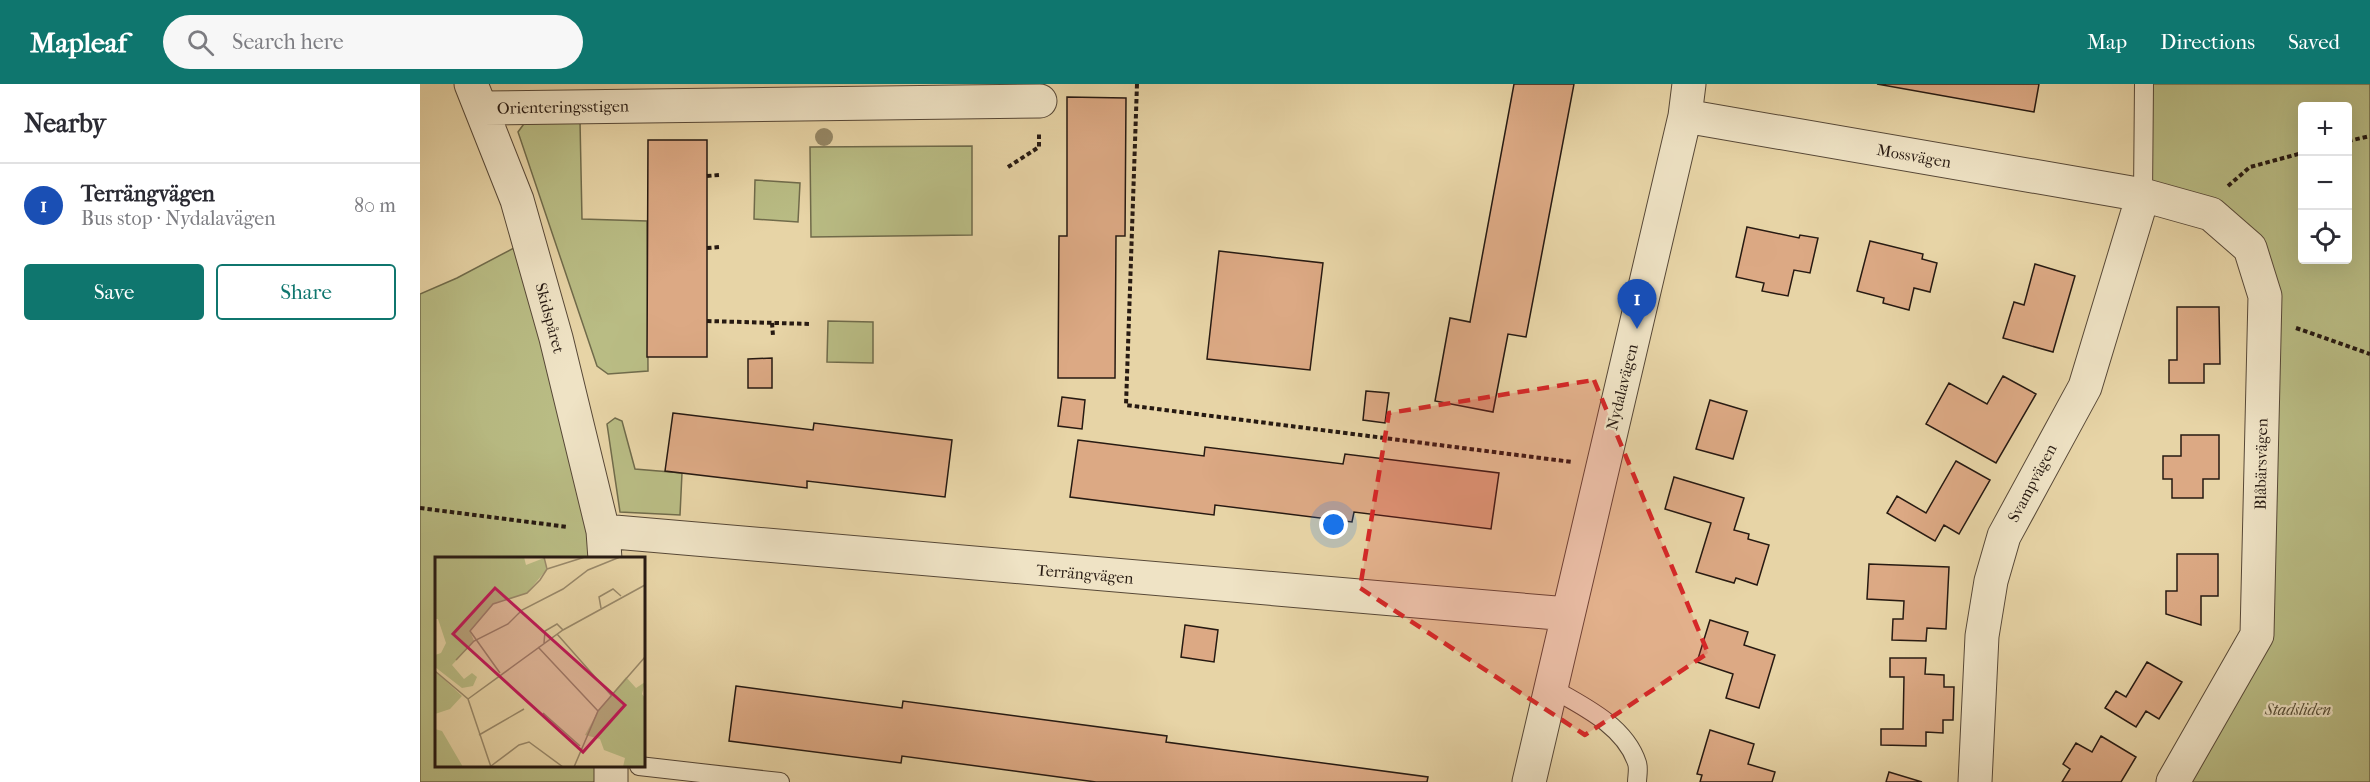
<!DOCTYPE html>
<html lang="en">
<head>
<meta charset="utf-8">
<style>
  body { margin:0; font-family:"IM FELL French Canon",serif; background:#f7f7f7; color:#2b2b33 }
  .controls { position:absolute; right:18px; top:18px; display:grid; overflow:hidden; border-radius:6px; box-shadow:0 6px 24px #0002 }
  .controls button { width:54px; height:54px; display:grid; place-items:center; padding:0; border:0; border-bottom:2px solid #e1e1e2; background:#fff; color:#2b2b33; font:30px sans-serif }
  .you { position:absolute; left:914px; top:441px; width:21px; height:21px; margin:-15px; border:4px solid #fff; border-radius:50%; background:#1a73e8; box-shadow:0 0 0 9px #1a73e833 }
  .badge { display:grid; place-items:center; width:39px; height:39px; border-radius:50%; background:#0f766e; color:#fff; font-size:20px; font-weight:700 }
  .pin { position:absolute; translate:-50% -50px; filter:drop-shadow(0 2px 3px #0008) }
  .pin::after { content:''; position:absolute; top:32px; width:21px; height:18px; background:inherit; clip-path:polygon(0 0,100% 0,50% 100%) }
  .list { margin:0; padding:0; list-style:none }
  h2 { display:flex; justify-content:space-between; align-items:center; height:78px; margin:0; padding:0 24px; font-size:26px }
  h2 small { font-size:20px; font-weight:400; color:#7c7c81 }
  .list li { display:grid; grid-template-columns:39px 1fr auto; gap:18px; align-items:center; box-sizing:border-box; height:84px; padding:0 24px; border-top:2px solid #e1e1e2 }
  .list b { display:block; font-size:22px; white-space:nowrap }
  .list p { margin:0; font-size:20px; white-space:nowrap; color:#7c7c81 }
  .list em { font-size:20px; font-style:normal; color:#7c7c81 }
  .actions { display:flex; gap:12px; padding:18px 24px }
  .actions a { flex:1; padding:14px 0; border:2px solid #0f766e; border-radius:6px; text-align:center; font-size:21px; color:#0f766e }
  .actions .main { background:#0f766e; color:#fff }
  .icon { flex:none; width:33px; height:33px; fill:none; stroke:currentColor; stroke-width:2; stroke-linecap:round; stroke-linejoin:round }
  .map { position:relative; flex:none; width:1950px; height:698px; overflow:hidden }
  header { display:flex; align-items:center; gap:36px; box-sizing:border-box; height:84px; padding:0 30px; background:#0f766e; color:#fff }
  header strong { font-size:28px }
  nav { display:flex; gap:33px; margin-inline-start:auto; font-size:21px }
  .search { width:420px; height:54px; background:#f7f7f7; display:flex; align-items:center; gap:15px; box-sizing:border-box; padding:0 21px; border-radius:33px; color:#7c7c81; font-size:22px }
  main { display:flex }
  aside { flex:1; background:#fff }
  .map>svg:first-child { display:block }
</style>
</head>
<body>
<header>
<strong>Mapleaf</strong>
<div class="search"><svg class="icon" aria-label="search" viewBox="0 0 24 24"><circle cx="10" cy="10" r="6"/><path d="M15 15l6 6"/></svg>Search here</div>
<nav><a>Map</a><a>Directions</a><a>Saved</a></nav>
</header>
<main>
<aside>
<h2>Nearby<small></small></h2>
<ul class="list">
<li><span class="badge" style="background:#1a4fb4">1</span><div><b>Terrängvägen</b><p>Bus stop · Nydalavägen</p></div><em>80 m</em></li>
</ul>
<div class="actions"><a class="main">Save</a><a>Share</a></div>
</aside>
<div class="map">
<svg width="1950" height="698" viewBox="0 0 1950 698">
  <rect width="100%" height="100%" fill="#e7d4a6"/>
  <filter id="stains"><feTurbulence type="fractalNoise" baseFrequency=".00333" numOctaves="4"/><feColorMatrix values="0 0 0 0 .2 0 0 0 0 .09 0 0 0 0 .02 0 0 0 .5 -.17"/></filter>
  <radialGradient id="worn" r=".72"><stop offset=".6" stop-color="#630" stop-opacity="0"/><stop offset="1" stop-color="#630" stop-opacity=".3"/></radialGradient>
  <!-- green -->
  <path fill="#b9bc84" stroke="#706b4b" stroke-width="1.5" fill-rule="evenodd" d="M1724 0H1950V698H1753L1837 551 1830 164 1723 111ZM1882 22H1928V176H1882Z
    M106 37H160L162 135 227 137 228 287 188 290 177 282 98 48Z
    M552 62V151L391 153 390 63Z
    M335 96 380 99 378 138 334 135Z
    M109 156 185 474 16 475V682H191V698H0V210L37 194Z
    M408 237 453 238V279L407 278Z
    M195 334 202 337 215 385 262 389 260 431 200 428 187 340Z"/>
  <!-- building -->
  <path fill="#dca984" stroke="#271a12" stroke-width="1.5" d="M1094 0H1154L1106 253 1088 250 1073 328 1015 317 1030 234 1050 238Z
    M1457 0H1619L1614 28Z
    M647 13 706 14 705 152H696L695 294H638L639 152H647Z
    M228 56H287V273H227Z
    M1327 143 1379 154 1380 151 1398 154 1390 189 1374 186 1368 212 1342 207 1344 199 1316 193Z
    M1450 157 1503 170 1502 175 1517 179 1510 208 1494 204 1489 226 1463 219 1464 214 1437 207Z
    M799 167 903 179 890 286 787 275Z
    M1615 180 1655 192 1633 268 1583 254 1594 218 1604 221Z
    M1757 223H1799L1800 280H1784V299H1749V276H1757Z
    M352 274V304H328V275Z
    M1583 292 1616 310 1576 379 1506 340 1529 299 1567 320Z
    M946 307 969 309 965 339 943 336Z
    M642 313 665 316 662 345 638 342Z
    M1290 316 1327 327 1313 375 1276 365Z
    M253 329 393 346 394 339 532 356 525 413 387 397V404L245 387Z
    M1761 351H1799V395H1783V414H1752V395H1743V372H1761Z
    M658 356 784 372 785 363 923 380 925 370 1079 389 1071 445 934 428 932 438 795 421 794 431 650 413Z
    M1536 377 1570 396 1539 450 1524 441 1515 457 1467 429 1477 412 1506 429Z
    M1254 393 1324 414 1314 446 1329 450 1328 455 1349 461 1337 501 1316 494 1314 499 1276 488 1291 439 1245 425Z
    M1757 470H1798V512H1781V541L1746 530V507H1757Z
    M1449 480 1529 483 1526 545 1507 544 1506 557 1472 556 1473 535H1483L1484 517 1447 515Z
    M1290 536 1328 548 1324 561 1355 571 1339 624 1306 614 1313 590 1277 578Z
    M765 541 798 546 794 578 761 573Z
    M1470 574H1506L1505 590 1524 591V603H1534L1533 636H1523V649L1506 648V662L1461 661V645H1483L1484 593H1470Z
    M1727 578 1762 598 1739 635 1726 627 1716 643 1685 624 1696 607 1706 613Z
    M316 602 482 624 483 617 747 652 746 658 1008 693 1007 698H676L482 672 481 679 309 657Z
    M1290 646 1334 660 1328 680 1355 688 1352 698H1280L1282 691 1277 690Z
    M1681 652 1716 673 1701 698H1642L1650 685 1643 680 1656 659 1672 668Z
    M1469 688 1502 698H1466Z"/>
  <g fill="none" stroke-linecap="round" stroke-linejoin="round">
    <!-- service casing -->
    <g stroke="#574837" stroke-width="20">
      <path id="service" d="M1723 111 1724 0
        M1131 604C1163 622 1205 642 1217 679 1219 685 1217 693 1217 698
        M219 682 360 698"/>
    </g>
    <!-- minor casing -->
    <g stroke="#574837" stroke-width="35">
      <path id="minor" d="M51 0 97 116 136 254 183 447 185 475
        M63 24 620 17
        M1265 32 1723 111 1791 130 1830 164 1845 212 1837 551 1753 698
        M183 447 1148 530
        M191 698V682
        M1109 698 1265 32 1269 0
        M1555 698 1562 552 1571 497 1584 452 1665 303 1723 111"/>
    </g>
    <!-- path -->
    <path stroke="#271a12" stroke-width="4" stroke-dasharray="4.5 3" stroke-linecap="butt" d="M717 0 706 321 1152 378
      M1928 57 1950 52
      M588 83 619 63V50
      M287 92 299 91
      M1808 102 1830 83 1882 69
      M287 164 300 163
      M287 237 391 240
      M352 239 353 252
      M1876 244 1950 270
      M0 424 148 443"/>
    <!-- service -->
    <use href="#service" stroke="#efe3c5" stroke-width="18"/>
    <!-- minor -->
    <use href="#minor" stroke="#efe3c5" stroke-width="33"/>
  </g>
  <!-- trees -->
  <circle fill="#968967" cx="404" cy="53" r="9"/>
  <!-- marked area -->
  <path fill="#d62828" fill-opacity="0.2" stroke="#d62828" stroke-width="4.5" stroke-dasharray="12 8" stroke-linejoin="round" d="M1174 296 1288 569 1165 651 940 504 969 329Z"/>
  <g text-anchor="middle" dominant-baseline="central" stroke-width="4.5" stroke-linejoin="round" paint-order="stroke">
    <!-- street labels -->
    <g font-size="16" fill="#271a12" stroke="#efe3c5">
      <text transform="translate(143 23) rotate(-1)">Orienteringsstigen</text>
      <text transform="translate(1494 72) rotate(10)">Mossvägen</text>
      <text transform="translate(130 234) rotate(75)">Skidspåret</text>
      <text transform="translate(1202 303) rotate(-76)">Nydalavägen</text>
      <text transform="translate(1841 380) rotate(-89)">Blåbärsvägen</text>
      <text transform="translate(1612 399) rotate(-62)">Svampvägen</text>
      <text transform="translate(665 490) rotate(5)">Terrängvägen</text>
    </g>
    <!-- park labels -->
    <g font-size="16" font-style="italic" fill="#534b34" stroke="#efe3c5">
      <text x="1878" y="625">Stadsliden</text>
    </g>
  </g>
  <!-- overview -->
  <g transform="translate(15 473)">
    <rect width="210" height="210" fill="#e7d4a6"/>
    <path d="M0 0H89L91 8 109 1 112 12 92 36 58 47 35 74 39 84 17 108 29 122 37 116 42 120 38 129 27 131 0 110V98L6 96 11 86 3 62H0ZM0 114 27 139 15 152 0 157ZM191 120 201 131 210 125 207 137 210 141V210H188L190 201 169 193 165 182 150 178 163 154ZM0 172 7 174 28 210H0Z" fill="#b9bc84"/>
    <path fill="none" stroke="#9a8a6b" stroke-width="1.5" d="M112 12 150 0M166 51 164 40 178 32 186 39M122 77 176 138M109 86 110 74 122 67 128 73M103 90 163 154M21 103 39 84 73 67 87 53 128 32 153 13 185 0M0 114 33 142 56 210M65 116 35 74 58 47 92 36 105 23 112 12 109 0M33 142 128 73 210 28M108 156 145 189M44 178 89 152M56 209 84 188 94 185 128 210M139 210 163 154 210 100"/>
    <path fill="#c2185b" fill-opacity="0.15" stroke="#c2185b" stroke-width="3" d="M60 31 190 148 148 195 18 77Z"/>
    <rect width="210" height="210" fill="none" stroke="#271a12" stroke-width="3"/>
  </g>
  <rect width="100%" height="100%" filter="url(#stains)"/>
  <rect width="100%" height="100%" fill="url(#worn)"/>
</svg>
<div class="controls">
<button>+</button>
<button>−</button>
<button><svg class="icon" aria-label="locate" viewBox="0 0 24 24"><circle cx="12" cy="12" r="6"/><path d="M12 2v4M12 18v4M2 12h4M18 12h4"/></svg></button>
</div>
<div class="you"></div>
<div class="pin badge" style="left:1217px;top:245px;background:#1a4fb4">1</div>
</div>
</main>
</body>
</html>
